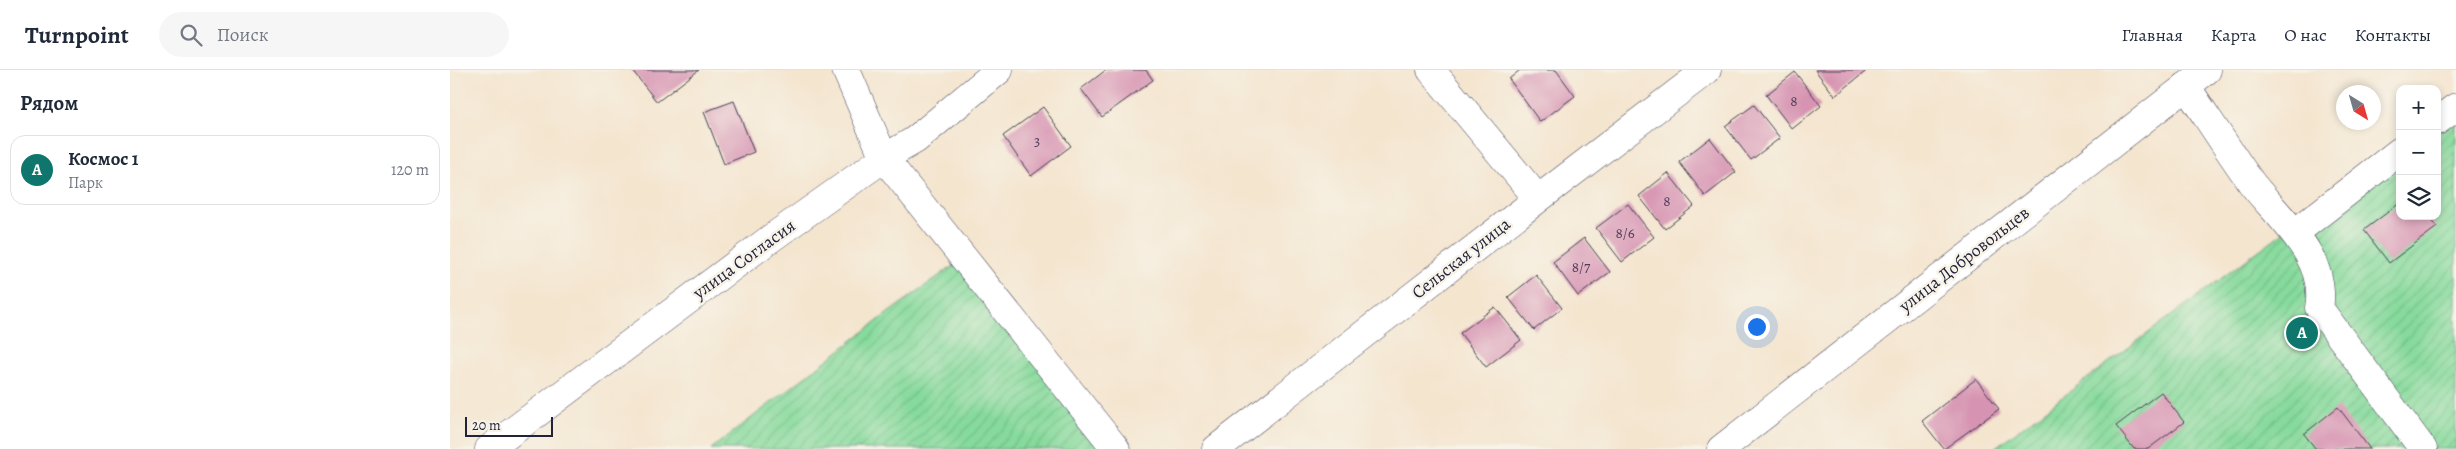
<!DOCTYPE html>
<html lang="ru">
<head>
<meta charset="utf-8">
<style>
  body { margin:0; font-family:Alegreya,serif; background:#f6f6f7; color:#1f2937 }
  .controls { position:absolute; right:15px; top:15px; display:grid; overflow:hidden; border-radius:10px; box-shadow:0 2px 8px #0003 }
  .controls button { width:45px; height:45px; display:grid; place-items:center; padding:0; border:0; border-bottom:1px solid #e0e1e3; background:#fff; color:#1f2937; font:25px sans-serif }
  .compass { position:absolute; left:1886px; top:15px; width:45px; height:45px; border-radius:50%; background:#fff; box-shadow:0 2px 8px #0003; rotate:143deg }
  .scale { position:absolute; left:15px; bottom:12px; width:88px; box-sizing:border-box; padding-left:5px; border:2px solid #22223b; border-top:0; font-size:14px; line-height:18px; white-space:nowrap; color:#22223b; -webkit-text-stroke:4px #f7f3e8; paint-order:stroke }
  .you { position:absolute; left:1306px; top:256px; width:18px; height:18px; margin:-12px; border:4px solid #fff; border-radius:50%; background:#1a73e8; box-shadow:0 0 0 8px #1a73e833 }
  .badge { display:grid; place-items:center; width:32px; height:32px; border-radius:50%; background:#0f766e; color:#fff; font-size:16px; font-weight:700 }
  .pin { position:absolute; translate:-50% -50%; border:2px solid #fff; box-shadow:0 1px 5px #0006 }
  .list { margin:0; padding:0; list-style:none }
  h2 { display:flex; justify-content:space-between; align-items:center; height:65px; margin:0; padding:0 20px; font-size:21px }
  h2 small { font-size:16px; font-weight:400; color:#747a83 }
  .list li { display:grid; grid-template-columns:32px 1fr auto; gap:15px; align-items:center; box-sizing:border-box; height:70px; margin:0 10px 10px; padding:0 10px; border:1px solid #e0e1e3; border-radius:15px }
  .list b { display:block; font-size:19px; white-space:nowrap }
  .list p { margin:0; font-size:16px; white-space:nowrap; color:#747a83 }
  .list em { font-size:16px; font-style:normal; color:#747a83 }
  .icon { flex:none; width:28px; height:28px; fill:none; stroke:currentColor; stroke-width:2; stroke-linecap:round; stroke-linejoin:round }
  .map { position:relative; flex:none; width:2006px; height:379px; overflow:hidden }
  header { display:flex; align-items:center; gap:30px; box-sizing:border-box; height:70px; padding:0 25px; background:#fff; border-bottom:1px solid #e0e1e3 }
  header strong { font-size:24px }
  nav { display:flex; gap:28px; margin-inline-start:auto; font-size:18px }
  .search { width:350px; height:45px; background:#f6f6f7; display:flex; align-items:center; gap:12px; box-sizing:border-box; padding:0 18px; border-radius:28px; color:#747a83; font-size:19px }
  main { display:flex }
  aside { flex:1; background:#fff }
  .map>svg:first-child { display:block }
</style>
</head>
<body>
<header>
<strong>Turnpoint</strong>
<div class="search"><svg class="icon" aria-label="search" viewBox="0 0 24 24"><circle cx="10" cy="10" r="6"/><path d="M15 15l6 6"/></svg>Поиск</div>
<nav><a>Главная</a><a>Карта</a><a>О нас</a><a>Контакты</a></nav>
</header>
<main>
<aside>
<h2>Рядом<small></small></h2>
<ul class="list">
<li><span class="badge">A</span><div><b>Космос 1</b><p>Парк</p></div><em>120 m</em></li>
</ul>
</aside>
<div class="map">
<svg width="2006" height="379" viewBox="0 0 2006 379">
  <defs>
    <pattern id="garden-furrows" width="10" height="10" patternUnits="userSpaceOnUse" patternTransform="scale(1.25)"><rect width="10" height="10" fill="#86da9c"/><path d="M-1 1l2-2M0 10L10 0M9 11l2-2" fill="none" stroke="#73bb87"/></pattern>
  </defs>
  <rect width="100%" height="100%" fill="#f7f3e8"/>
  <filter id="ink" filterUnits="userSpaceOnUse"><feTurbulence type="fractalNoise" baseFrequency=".02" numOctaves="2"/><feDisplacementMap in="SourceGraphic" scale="10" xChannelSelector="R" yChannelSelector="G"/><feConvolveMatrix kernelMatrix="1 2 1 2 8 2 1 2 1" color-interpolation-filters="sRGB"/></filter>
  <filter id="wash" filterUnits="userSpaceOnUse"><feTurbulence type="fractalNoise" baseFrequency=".0096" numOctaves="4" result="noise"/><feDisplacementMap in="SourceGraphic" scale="20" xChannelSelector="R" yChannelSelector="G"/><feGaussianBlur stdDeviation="1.12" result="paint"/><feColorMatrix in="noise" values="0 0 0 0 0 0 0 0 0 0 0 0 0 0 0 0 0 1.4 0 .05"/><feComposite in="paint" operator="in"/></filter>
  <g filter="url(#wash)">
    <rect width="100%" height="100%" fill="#f4e5cf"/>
    <!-- garden -->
    <path fill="url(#garden-furrows)" stroke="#547e6c" d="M2006 34V379H1543L1950 75V146H1987V48Z
      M518 185 664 379H261L442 240Z"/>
    <g id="blocks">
      <!-- building -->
      <path fill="#d794b2" d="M182 0H249L207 32Z
        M656 0H696L703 10 652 47 631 19Z
        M1070 0H1106L1125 26 1090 52 1059 9Z
        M1365 0H1414L1415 2 1385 26Z
        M1345 2 1371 36 1342 59 1316 25Z
        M284 31 304 82 274 94 254 42Z
        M1304 35 1330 68 1301 90 1275 56Z
        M593 37 621 76 581 106 553 66Z
        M1260 68 1286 102 1255 126 1229 92Z
        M1218 103 1244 136 1215 159 1189 126Z
        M1950 133V146H1979L1987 157 1939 193 1914 160Z
        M1178 134 1204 167 1172 192 1146 158Z
        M1134 168 1160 202 1128 226 1103 192Z
        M1086 205 1112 238 1084 260 1058 227Z
        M1045 237 1071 270 1036 297 1010 263Z
        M1526 309 1549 339 1494 379 1472 351Z
        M1711 322 1734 352 1698 379H1684L1666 356Z
        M1888 337 1920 379H1866L1854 364Z"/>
    </g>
  </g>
  <g filter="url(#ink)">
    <use href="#blocks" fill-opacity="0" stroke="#423f51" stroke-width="1"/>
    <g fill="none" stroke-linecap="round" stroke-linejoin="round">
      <!-- minor casing -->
      <g stroke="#423f51" stroke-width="29">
        <path id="minor" d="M396 0 434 88 666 379
          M981 0 1088 129
          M1736 16C1757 47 1778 80 1800 111 1827 147 1879 186 1869 238L1973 379
          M1987 51 2006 37
          M1846 162 1950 81
          M39 379 320 169 434 88 465 70 549 0
          M766 379 1088 129 1257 0
          M1271 379 1757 0"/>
      </g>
      <!-- minor -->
      <use href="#minor" stroke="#fff" stroke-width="28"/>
    </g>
  </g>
  <g text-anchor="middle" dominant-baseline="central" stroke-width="5" stroke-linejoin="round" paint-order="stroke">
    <!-- number labels -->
    <g font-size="15" fill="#4f3e59">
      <text x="1344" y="31">8</text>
      <text x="587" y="71">3</text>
      <text x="1217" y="131">8</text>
      <text x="1175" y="163">8/6</text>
      <text x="1131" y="197">8/7</text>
    </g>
    <!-- street labels -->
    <g font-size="18" fill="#22223b" stroke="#f7f3e8">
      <text transform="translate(1011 188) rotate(-38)">Сельская улица</text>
      <text transform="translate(294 189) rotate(-36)">улица Согласия</text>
      <text transform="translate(1514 189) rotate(-38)">улица Добровольцев</text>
    </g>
  </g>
</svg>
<div class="controls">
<button>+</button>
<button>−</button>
<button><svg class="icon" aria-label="layers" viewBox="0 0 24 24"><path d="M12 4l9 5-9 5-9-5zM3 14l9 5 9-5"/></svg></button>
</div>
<svg class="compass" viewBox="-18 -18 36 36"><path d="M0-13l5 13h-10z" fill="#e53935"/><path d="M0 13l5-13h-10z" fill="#747a83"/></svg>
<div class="scale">20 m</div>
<div class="you"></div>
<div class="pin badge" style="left:1852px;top:263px">A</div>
</div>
</main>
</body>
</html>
